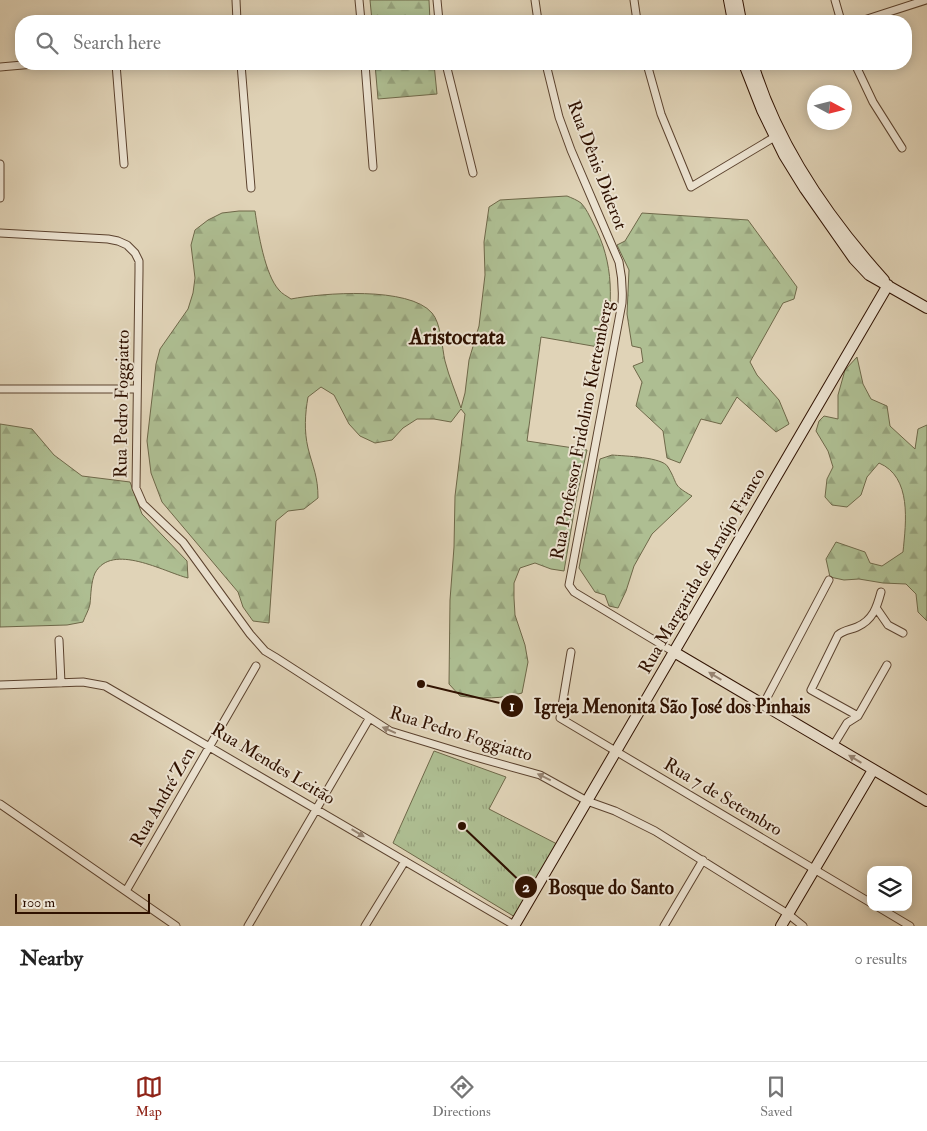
<!DOCTYPE html>
<html lang="en">
<head>
<meta charset="utf-8">
<style>
  body { margin:0; font-family:"IM FELL Double Pica",serif; background:#f2f2f2; color:#222 }
  .controls { position:absolute; right:15px; bottom:15px; display:grid; overflow:hidden; border-radius:10px; box-shadow:0 2px 12px #0003 }
  .controls button { width:45px; height:45px; display:grid; place-items:center; padding:0; border:0; border-bottom:1px solid #e0e0e0; background:#fff; color:#222; font:25px sans-serif }
  .compass { position:absolute; left:807px; top:85px; width:45px; height:45px; border-radius:50%; background:#fff; box-shadow:0 2px 12px #0003; rotate:97deg }
  .scale { position:absolute; left:15px; bottom:12px; width:135px; box-sizing:border-box; padding-left:5px; border:2px solid #2f1100; border-top:0; font-size:14px; line-height:18px; white-space:nowrap; color:#2f1100; -webkit-text-stroke:4px #ebe2d0; paint-order:stroke }
  .list { margin:0; padding:0; list-style:none }
  h2 { display:flex; justify-content:space-between; align-items:center; height:65px; margin:0; padding:0 20px; font-size:21px }
  h2 small { font-size:16px; font-weight:400; color:#767676 }
  .icon { flex:none; width:28px; height:28px; fill:none; stroke:currentColor; stroke-width:2; stroke-linecap:round; stroke-linejoin:round }
  .map { position:relative; flex:none; width:927px; height:926px; overflow:hidden }
  .search { position:absolute; background:#fff; box-shadow:0 2px 12px #0003; left:15px; right:15px; top:15px; height:55px; display:flex; align-items:center; gap:12px; box-sizing:border-box; padding:0 18px; border-radius:20px; color:#767676; font-size:19px }
  .sheet { height:135px; background:#fff }
  nav { display:flex; justify-content:space-around; align-items:center; box-sizing:border-box; height:70px; border-top:1px solid #e0e0e0; background:#fff; font-size:14px; color:#767676 }
  nav a { display:grid; justify-items:center; gap:2px }
  nav .on { color:#8f2418 }
  .map>svg:first-child { display:block }
</style>
</head>
<body>
<div class="map">
<svg width="927" height="926" viewBox="0 0 927 926">
  <defs>
    <pattern id="grass-tufts" width="24" height="20" patternUnits="userSpaceOnUse" patternTransform="scale(1.25)"><rect width="24" height="20" fill="#aebe92"/><path d="M3 7l-1-3M5 7V3M7 7l1-3M15 17l-1-3M17 17v-4M19 17l1-3" fill="none" stroke="#96a27c"/></pattern>
    <pattern id="forest-firs" width="22" height="20" patternUnits="userSpaceOnUse" patternTransform="scale(1.25)"><rect width="22" height="20" fill="#aebe92"/><path d="M5 1l3.5 6h-7zM16 11l3.5 6h-7z" fill="#96a27c"/></pattern>
  </defs>
  <rect width="100%" height="100%" fill="#e0d3b7"/>
  <filter id="stains"><feTurbulence type="fractalNoise" baseFrequency=".004" numOctaves="4"/><feColorMatrix values="0 0 0 0 .2 0 0 0 0 .09 0 0 0 0 .02 0 0 0 .5 -.17"/></filter>
  <radialGradient id="worn" r=".72"><stop offset=".6" stop-color="#630" stop-opacity="0"/><stop offset="1" stop-color="#630" stop-opacity=".3"/></radialGradient>
  <!-- grass -->
  <path fill="url(#grass-tufts)" stroke="#6e6849" d="M434 751 506 777 489 809 557 844 515 917 393 843Z"/>
  <!-- forest -->
  <path fill="url(#forest-firs)" stroke="#6e6849" d="M370 0H429L430 21H372Z
    M375 64H434L437 94 378 99Z
    M567 196C572 198 577 200 581 203 586 208 590 217 593 223 615 264 613 303 604 348L541 337 527 441 587 450 577 495 564 571 551 569 535 563 520 568 514 583V598L515 615 525 645 528 662 522 693C502 699 481 699 460 696L449 684 450 600 454 547 455 496 465 414 461 409 451 422 434 419H417L403 428 392 440 375 443 360 436 349 424 334 395 321 387 308 397C305 414 304 431 308 448 313 468 318 476 318 498L304 509 288 511 276 521 269 623 253 621 243 607 238 592 162 502 151 473 147 441 156 364 160 349 188 309 193 293 195 278 191 245 195 230 208 220 222 213 239 211H255C258 232 265 275 279 290 282 294 287 296 291 299 322 293 409 286 432 313 441 323 442 348 445 361 449 377 456 393 461 408L465 393 469 360 479 326 485 275 484 242 489 207 500 200Z
    M642 213 748 220 797 287 794 299 783 303 750 362 757 375 779 400 789 424 776 432 737 397 721 424 701 419 680 463 667 458 663 431 636 406 642 382 633 366 643 362 641 348 632 346 627 314 629 270 617 245 625 241Z
    M857 357 863 384 871 399 887 406 890 426 915 449 918 429 927 425V621L918 612 916 594 906 584 883 583 859 579 844 580 830 577 826 559 836 542 865 552 870 563 882 566 903 552C906 522 912 477 879 463L867 477 861 495 847 507 832 505 825 497 827 479 833 467 828 451 816 431 819 421 824 416 838 419V395L845 370Z
    M0 424 32 429 54 455 82 476 130 482 142 514 187 561 188 578C164 572 112 542 95 573 91 582 91 594 90 604 89 610 85 616 83 622L67 625 0 627Z
    M612 455C624 456 663 457 668 467 679 485 671 484 692 496L652 534 634 566 626 591 618 608 609 606 605 595 595 592 579 568 600 459Z"/>
  <g fill="none" stroke-linecap="round" stroke-linejoin="round">
    <!-- street casing -->
    <g stroke="#5b422e" stroke-width="9">
      <path id="street" d="M236 0 237 21
        M359 0 361 21
        M437 0 439 21
        M535 0 538 21
        M634 0 637 21
        M835 0 841 21
        M861 21 926 0
        M116 64 124 164
        M241 64 251 188
        M365 64 373 167
        M446 64 473 173
        M546 64 559 117 571 150 619 262C622 276 623 288 622 303L569 585 574 592 674 652
        M647 64 661 114 691 187 778 135
        M855 64 873 102 902 148
        M0 67 34 64
        M0 164V198
        M0 233 108 239 118 241 127 245 135 253 139 261V271L136 488 143 504 183 542 250 634 265 651 275 657 390 731 472 756 540 775 587 801 615 811 655 831 788 914 803 926
        M0 389H137
        M877 609 888 625 903 633
        M59 640 61 683
        M571 652 560 718 871 903
        M0 685 83 682 105 686 514 925
        M763 705 829 580
        M858 716 811 690 838 635C844 630 850 630 857 627 873 620 877 607 881 592
        M833 746 847 723 858 716 887 665
        M0 804 176 926
        M126 891 256 666
        M878 907 910 926
        M248 926 369 719
        M365 926 405 861
        M664 926 703 860"/>
    </g>
    <!-- secondary casing -->
    <g stroke="#2f1100" stroke-width="12">
      <path id="secondary" d="M729 0 733 21
        M737 0 741 21
        M744 64 762 110 784 155 805 189 854 259 869 275 927 308
        M753 64C777 143 828 218 884 280
        M674 652 927 801
        M514 926 888 285
        M781 926 873 770"/>
    </g>
    <!-- street -->
    <use href="#street" stroke="#ebe2d0" stroke-width="7"/>
    <!-- secondary -->
    <use href="#secondary" stroke="#ebe2d0" stroke-width="10"/>
  </g>
  <!-- one-way arrows -->
  <defs><path id="oneway-solid" d="M-6-.8H1V-3.2L6.5 0L1 3.2V.8H-6Z" transform="scale(1.25)"/></defs>
  <g fill="#968472">
    <use href="#oneway-solid" transform="translate(715 676) rotate(-149)"/>
    <use href="#oneway-solid" transform="translate(389 730) rotate(-156)"/>
    <use href="#oneway-solid" transform="translate(855 759) rotate(-149)"/>
    <use href="#oneway-solid" transform="translate(544 777) rotate(-154)"/>
    <use href="#oneway-solid" transform="translate(358 833) rotate(31)"/>
  </g>
  <g text-anchor="middle" dominant-baseline="central" stroke-width="4" stroke-linejoin="round" paint-order="stroke">
    <!-- street labels -->
    <g font-size="18" fill="#2f1100" stroke="#ebe2d0">
      <text transform="translate(597 165) rotate(69)">Rua Dênis Diderot</text>
      <text transform="translate(122 404) rotate(-89)">Rua Pedro Foggiatto</text>
      <text transform="translate(582 430) rotate(-79)">Rua Professor Fridolino Klettemberg</text>
      <text transform="translate(702 571) rotate(-60)">Rua Margarida de Araújo Franco</text>
      <text transform="translate(461 734) rotate(17)">Rua Pedro Foggiatto</text>
      <text transform="translate(273 764) rotate(31)">Rua Mendes Leitão</text>
      <text transform="translate(163 797) rotate(-60)">Rua André Zen</text>
      <text transform="translate(723 797) rotate(31)">Rua 7 de Setembro</text>
    </g>
    <!-- district labels -->
    <g font-size="22" font-weight="bold" fill="#2f1100" stroke="#ebe2d0">
      <text x="457" y="337">Aristocrata</text>
    </g>
  </g>
  <!-- callouts -->
  <path fill="none" stroke="#2f1100" stroke-width="2" d="M421 684L512 706M462 826L526 887"/>
  <g fill="#2f1100" stroke="#ebe2d0" stroke-width="2">
    <circle cx="421" cy="684" r="5"/>
    <circle cx="462" cy="826" r="5"/>
    <circle cx="512" cy="706" r="12"/>
    <circle cx="526" cy="887" r="12"/>
  </g>
  <g font-size="15" text-anchor="middle" font-weight="bold" fill="#fff">
    <text x="512" y="711">1</text>
    <text x="526" y="892">2</text>
  </g>
  <g font-size="19" text-anchor="middle" font-weight="bold" fill="#2f1100" stroke="#ebe2d0" stroke-width="4" stroke-linejoin="round" paint-order="stroke">
    <text x="672" y="713">Igreja Menonita São José dos Pinhais</text>
    <text x="611" y="894">Bosque do Santo</text>
  </g>
  <rect width="100%" height="100%" filter="url(#stains)"/>
  <rect width="100%" height="100%" fill="url(#worn)"/>
</svg>
<div class="controls">
<button><svg class="icon" aria-label="layers" viewBox="0 0 24 24"><path d="M12 4l9 5-9 5-9-5zM3 14l9 5 9-5"/></svg></button>
</div>
<svg class="compass" viewBox="-18 -18 36 36"><path d="M0-13l5 13h-10z" fill="#e53935"/><path d="M0 13l5-13h-10z" fill="#767676"/></svg>
<div class="scale">100 m</div>
<div class="search"><svg class="icon" aria-label="search" viewBox="0 0 24 24"><circle cx="10" cy="10" r="6"/><path d="M15 15l6 6"/></svg>Search here</div>
</div>
<section class="sheet">
<h2>Nearby<small>0 results</small></h2>
<ul class="list">
</ul>
</section>
<nav>
<a class="on"><svg class="icon" aria-label="map" viewBox="0 0 24 24"><path d="M3 6l6-2 6 2 6-2v14l-6 2-6-2-6 2zM9 4v14M15 6v14"/></svg>Map</a>
<a><svg class="icon" aria-label="directions" viewBox="0 0 24 24"><path d="M12 3l9 9-9 9-9-9zM9 14v-3h6M13 9l2 2-2 2"/></svg>Directions</a>
<a><svg class="icon" aria-label="saved" viewBox="0 0 24 24"><path d="M7 4h10v16l-5-4-5 4z"/></svg>Saved</a>
</nav>
</body>
</html>
